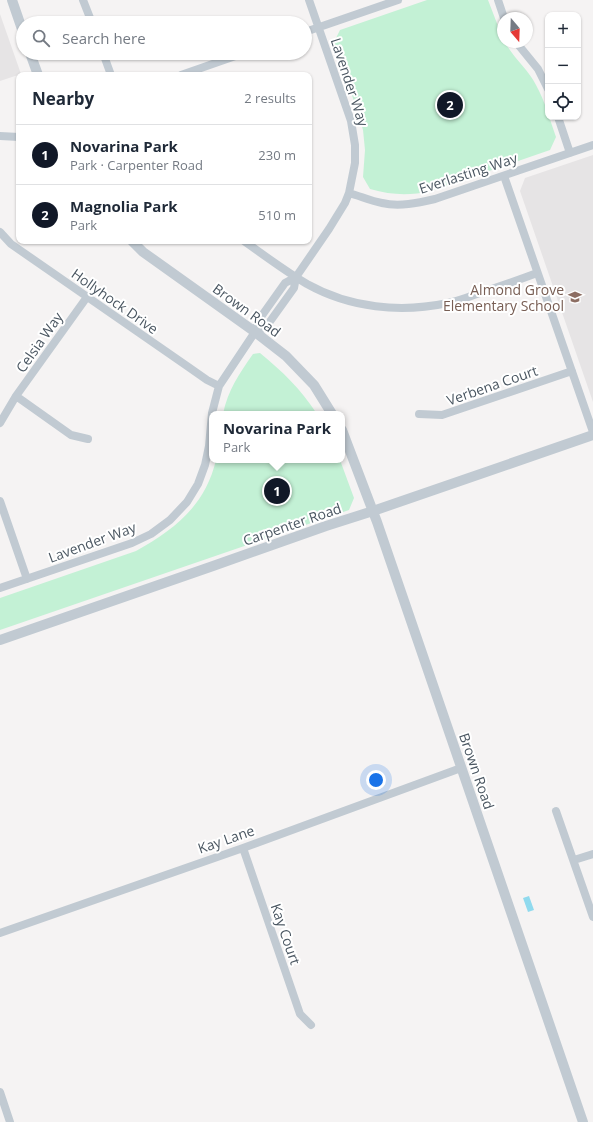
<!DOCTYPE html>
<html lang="en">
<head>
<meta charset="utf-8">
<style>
  body { margin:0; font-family:"Open Sans",sans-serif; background:#f2f2f3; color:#1f2937 }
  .controls { position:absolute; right:12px; top:12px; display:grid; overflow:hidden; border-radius:8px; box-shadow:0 1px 3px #0004 }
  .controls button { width:36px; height:36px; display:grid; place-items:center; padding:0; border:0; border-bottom:1px solid #e0e1e3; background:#fff; color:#1f2937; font:20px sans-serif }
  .compass { position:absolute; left:497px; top:12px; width:36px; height:36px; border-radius:50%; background:#fff; box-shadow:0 1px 3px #0004; rotate:161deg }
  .you { position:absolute; left:376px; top:780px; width:14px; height:14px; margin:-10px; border:3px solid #fff; border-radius:50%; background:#1a73e8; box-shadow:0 0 0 6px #1a73e833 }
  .badge { display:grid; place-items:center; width:26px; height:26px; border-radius:50%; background:#111827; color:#fff; font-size:13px; font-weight:700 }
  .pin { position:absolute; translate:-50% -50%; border:2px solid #fff; box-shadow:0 1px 4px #0006 }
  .popup { position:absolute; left:209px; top:411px; width:136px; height:52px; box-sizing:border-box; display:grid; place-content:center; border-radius:8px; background:#fff; filter:drop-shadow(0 1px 3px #0005); font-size:13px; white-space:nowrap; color:#747a83 }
  .popup b { font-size:15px; color:#1f2937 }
  .popup::after { content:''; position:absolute; left:50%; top:100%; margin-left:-8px; border:8px solid transparent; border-top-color:#fff }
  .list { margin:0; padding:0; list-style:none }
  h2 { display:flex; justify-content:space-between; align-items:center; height:52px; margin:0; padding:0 16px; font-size:17px }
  h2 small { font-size:13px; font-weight:400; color:#747a83 }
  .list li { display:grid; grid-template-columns:26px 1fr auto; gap:12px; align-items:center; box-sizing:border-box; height:60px; padding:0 16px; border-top:1px solid #e0e1e3 }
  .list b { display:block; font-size:15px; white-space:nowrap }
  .list p { margin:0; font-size:13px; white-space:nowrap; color:#747a83 }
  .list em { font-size:13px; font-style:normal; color:#747a83 }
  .icon { flex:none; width:22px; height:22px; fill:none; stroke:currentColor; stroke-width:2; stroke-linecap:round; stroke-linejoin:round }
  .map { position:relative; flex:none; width:593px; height:1122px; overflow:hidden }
  .search { position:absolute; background:#fff; box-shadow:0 1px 3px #0004; left:16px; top:16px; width:296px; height:44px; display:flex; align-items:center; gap:10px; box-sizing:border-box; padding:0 14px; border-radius:22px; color:#747a83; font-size:15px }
  .panel { position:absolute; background:#fff; box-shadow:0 1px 3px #0004; left:16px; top:72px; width:296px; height:172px; border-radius:8px }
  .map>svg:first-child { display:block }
</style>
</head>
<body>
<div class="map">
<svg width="593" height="1122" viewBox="0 0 593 1122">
  <rect width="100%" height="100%" fill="#f5f3f3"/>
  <!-- education -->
  <path fill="#e6e4e5" d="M0 14 21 74 0 81Z
    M593 155V402L520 191 525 178Z"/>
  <!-- green -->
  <path fill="#c3f1d5" d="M427 0H488L503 39V42H505C513 58 528 69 536 85 545 101 550 120 556 137L550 150 431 191C408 196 392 195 370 189L363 177 365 150 363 130 358 113 334 42 340 30Z
    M260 353C283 372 300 388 317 414H223C228 390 239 374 253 354Z
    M216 460H340L354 498 349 510 0 630V598L136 551C175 529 205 506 216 460Z"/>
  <!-- water -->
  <path fill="#90daee" d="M529 896 534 910 528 912 523 898Z"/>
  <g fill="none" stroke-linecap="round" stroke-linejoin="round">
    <!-- minor -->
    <path stroke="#c1cad2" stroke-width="8" d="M83 0 92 23
      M498 0 504 18
      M305 32 398 0
      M516 42 538 69 548 89
      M103 53 111 75
      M181 75 244 53
      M558 117 570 153
      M0 136 19 137
      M504 176 593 432
      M349 193C360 196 371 201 382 203 399 207 418 203 435 199L593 145
      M0 232 11 244 187 366 207 380 219 386
      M244 241C265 256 285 271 307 284 350 308 400 313 448 303 457 301 466 298 474 295 495 288 516 281 537 273
      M255 332 266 327 294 288 296 277 329 229 345 203 349 193 355 163V145L351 121 309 0
      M16 396 71 435 88 439
      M419 414 442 415 572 371
      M0 423 16 396 87 297
      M0 501 27 579
      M0 588 132 543 151 534 170 520 187 502 198 484 205 465 209 446 212 413 219 386 255 332 258 321 285 283 296 277
      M556 811 593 917
      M243 848 300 1014 311 1025
      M574 860 593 854
      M0 933 243 848 461 768
      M0 1092 10 1122"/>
    <!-- tertiary -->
    <path stroke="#c1cad2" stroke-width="10" d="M12 0 23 32
      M30 53 38 75
      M132 241 143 252 255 332 286 356 314 385 332 414
      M342 430 377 522 583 1122
      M0 640 213 566 326 526 373 511 593 435"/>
  </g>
  <!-- icons -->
  <defs>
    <g id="school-bare" transform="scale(1.08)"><path d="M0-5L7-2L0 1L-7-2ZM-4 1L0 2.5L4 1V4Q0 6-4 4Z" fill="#8d6e63" stroke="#fff" stroke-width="2.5" paint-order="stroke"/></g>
  </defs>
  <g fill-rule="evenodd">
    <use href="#school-bare" x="575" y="297"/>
  </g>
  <g text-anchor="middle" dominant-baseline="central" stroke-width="4" stroke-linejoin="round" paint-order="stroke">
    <!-- street labels -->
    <g font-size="14" fill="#4a5661" stroke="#fff">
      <text transform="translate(350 82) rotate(72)">Lavender Way</text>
      <text transform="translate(468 173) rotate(-18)">Everlasting Way</text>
      <text transform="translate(115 301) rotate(35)">Hollyhock Drive</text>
      <text transform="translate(247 310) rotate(36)">Brown Road</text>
      <text transform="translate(39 342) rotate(-55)">Celsia Way</text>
      <text transform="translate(492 385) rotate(-19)">Verbena Court</text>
      <text transform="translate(292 524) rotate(-19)">Carpenter Road</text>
      <text transform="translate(92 542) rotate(-20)">Lavender Way</text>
      <text transform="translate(477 771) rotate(71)">Brown Road</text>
      <text transform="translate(226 839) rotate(-19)">Kay Lane</text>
      <text transform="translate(286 934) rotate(71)">Kay Court</text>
    </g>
    <!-- education labels -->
    <g font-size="14" fill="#785e54" stroke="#fff" text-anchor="end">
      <text x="564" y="289">Almond Grove<tspan x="564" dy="16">Elementary School</tspan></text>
    </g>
  </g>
</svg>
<div class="controls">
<button>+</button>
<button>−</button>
<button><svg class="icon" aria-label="locate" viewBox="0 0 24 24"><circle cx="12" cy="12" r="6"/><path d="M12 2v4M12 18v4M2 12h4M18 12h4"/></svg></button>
</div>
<svg class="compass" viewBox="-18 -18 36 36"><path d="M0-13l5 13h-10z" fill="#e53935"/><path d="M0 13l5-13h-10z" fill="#747a83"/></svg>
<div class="you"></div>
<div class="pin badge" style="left:277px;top:491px">1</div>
<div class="popup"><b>Novarina Park</b>Park</div>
<div class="pin badge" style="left:450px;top:105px">2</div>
<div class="search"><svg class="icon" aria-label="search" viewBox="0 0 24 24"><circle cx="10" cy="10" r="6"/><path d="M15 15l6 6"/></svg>Search here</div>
<section class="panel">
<h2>Nearby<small>2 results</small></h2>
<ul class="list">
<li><span class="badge">1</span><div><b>Novarina Park</b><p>Park · Carpenter Road</p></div><em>230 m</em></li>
<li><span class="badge">2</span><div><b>Magnolia Park</b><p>Park</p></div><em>510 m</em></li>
</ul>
</section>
</div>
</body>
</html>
